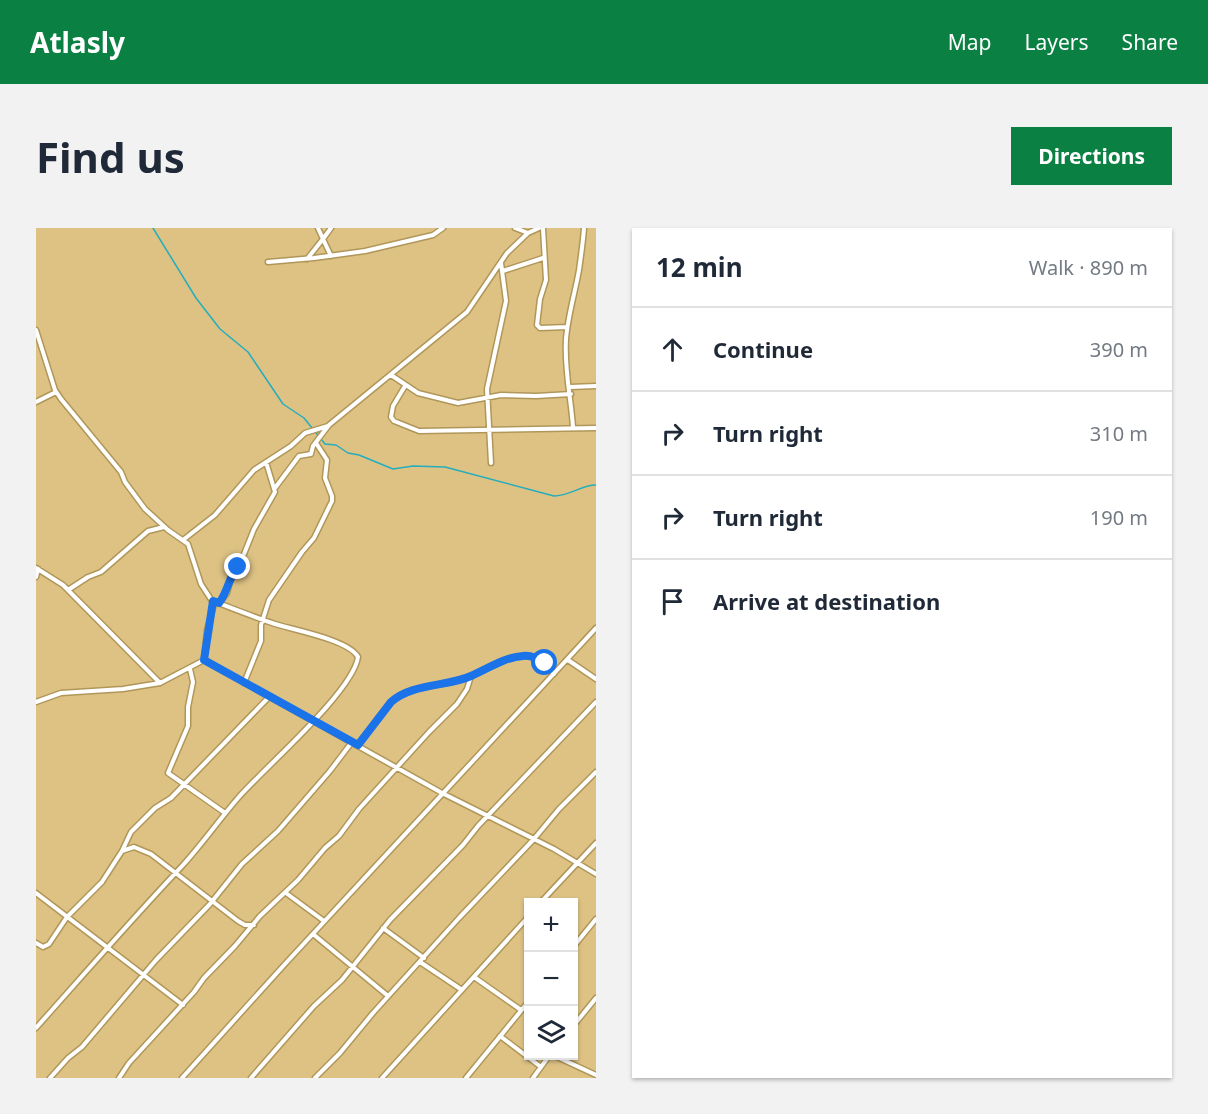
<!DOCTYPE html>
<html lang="en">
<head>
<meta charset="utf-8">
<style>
  body { margin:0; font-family:"Noto Sans",sans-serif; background:#f2f2f3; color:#1f2937 }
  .controls { position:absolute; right:18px; bottom:18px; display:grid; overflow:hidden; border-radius:0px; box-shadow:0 2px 4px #0004 }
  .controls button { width:54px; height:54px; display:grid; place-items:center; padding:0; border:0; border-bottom:2px solid #e0e1e3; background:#fff; color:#1f2937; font:30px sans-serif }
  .stop { position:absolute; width:18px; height:18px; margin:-14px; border:4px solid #1a73e8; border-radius:50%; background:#fff }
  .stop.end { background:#1a73e8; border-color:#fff; box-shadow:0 2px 6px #0008 }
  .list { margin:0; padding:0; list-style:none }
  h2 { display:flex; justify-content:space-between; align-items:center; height:78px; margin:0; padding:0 24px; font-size:26px }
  h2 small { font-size:20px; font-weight:400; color:#747a83 }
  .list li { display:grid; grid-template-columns:39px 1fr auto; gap:18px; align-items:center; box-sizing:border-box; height:84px; padding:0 24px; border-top:2px solid #e0e1e3 }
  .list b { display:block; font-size:22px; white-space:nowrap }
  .list em { font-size:20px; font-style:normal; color:#747a83 }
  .icon { flex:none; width:33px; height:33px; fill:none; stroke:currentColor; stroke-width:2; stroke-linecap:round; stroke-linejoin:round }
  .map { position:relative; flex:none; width:560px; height:850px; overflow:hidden; border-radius:0px }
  header { display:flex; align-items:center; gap:36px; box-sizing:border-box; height:84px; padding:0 30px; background:#0b8043; color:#fff }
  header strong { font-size:28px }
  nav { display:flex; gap:33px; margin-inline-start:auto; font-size:21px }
  .intro { display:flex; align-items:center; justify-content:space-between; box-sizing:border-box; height:144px; padding:0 36px }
  h1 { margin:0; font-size:42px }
  .button { padding:15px 27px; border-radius:0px; background:#0b8043; color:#fff; font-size:21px; font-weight:700 }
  main { display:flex; gap:36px; padding:0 36px }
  aside { flex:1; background:#fff; border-radius:0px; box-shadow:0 2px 4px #0004 }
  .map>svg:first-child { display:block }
</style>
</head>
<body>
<header>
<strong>Atlasly</strong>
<nav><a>Map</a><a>Layers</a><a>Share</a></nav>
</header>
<div class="intro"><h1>Find us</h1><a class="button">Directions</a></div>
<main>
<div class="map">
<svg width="560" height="850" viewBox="0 0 560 850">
  <rect width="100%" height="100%" fill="#ddc284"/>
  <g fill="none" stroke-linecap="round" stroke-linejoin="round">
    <!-- stream -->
    <path stroke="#25adbd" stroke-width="1.5" d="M117 0 160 70 184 101 212 124 247 176 268 190 289 216 300 217 312 225 323 227 357 241 377 238 409 239 518 268C534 268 545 257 560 257"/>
    <!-- street casing -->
    <g stroke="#b09759" stroke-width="7">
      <path id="street" d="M295 0 287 11 295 28
        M479 0 492 5
        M507 0 510 52 504 71 501 97 504 100 531 99
        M271 31 287 11 282 0
        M232 34 278 30 329 23 397 7 407 0
        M467 43 507 30
        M0 102 19 162 25 171 85 244 89 254 109 281 132 302 152 316 165 356 178 376 171 402 168 432
        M355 147 382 165 422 175 465 167 500 168 535 166
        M369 158 357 178 355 189 358 193 383 203 560 200
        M534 159 560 158
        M0 174 20 164
        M537 199C535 170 528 141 530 111 532 87 539 65 543 42 545 28 547 14 548 0
        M455 235 451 161 470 73 465 35
        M239 260 263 228 275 226 277 218 293 197 431 84 471 25 492 5 503 0
        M147 312 179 287 218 242 255 218 269 205 292 198
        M0 340 27 357 124 455
        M0 349 2 341
        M32 362 52 349 65 344 112 303 128 299
        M183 375 191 365 196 346 204 336 218 301 239 264 230 234
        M168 432 406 565 518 621 560 646
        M532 432 560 451
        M154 441 157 454 152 479V498L132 545 189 585
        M208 455 225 413V397L233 372 266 324 278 310 296 273V268L289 250 291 232 280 215
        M0 474 25 465 87 461 124 455 168 432
        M322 517 355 474C376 455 410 459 435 448 451 441 469 429 487 428 501 427 510 436 518 446
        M86 623 98 619 115 626 202 693 209 697H218
        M0 665 147 777
        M250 665 288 693
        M505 674 560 615
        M347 700 388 730
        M277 706 352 768
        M0 715 7 719 13 716 31 689 66 654 86 623 95 604 119 580 135 570 233 469
        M538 718 560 691
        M384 734 426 762
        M438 749 485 782
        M538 797 560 770
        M0 800C49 745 97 690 147 637 166 616 183 592 202 570 228 540 317 464 322 429 313 412 258 402 239 396 218 389 198 381 177 373
        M464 808 505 839
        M519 828 560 847
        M14 850 32 830 46 819 120 732 174 676 206 636 242 603 294 543 316 514
        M83 850 93 835 158 764 168 750 199 718 224 688 262 652 289 620 303 608 323 581 393 504 421 476 431 461 435 448
        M146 850 249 736 560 400
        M215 850 278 778 306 752 354 692 427 617 442 598 560 474
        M279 850 304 825 337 785 423 690 498 611 523 581 560 544
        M346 850 493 688
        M430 850 493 773
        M497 850 513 828"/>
    </g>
    <!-- street -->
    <use href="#street" stroke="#fff" stroke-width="4"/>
  </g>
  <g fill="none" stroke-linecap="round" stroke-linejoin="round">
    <!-- route -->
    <path stroke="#1a73e8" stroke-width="8" d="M202 339C192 350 192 364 183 375L177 373 168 432 322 517 355 474C376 455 411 459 435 448 451 441 469 429 487 428 494 427 503 431 509 435"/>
  </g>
</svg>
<div class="controls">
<button>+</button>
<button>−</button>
<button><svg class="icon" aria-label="layers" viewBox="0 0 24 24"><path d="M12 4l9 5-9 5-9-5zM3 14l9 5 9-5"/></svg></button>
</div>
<div class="stop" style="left:509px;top:435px"></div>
<div class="stop end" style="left:202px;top:339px"></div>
</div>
<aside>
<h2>12 min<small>Walk · 890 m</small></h2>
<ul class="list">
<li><svg class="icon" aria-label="ahead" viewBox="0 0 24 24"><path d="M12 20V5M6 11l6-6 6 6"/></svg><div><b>Continue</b></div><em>390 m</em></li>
<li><svg class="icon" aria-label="right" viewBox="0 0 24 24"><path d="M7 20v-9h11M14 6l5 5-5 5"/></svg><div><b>Turn right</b></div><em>310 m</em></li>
<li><svg class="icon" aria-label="right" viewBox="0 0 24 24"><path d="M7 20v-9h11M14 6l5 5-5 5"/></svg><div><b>Turn right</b></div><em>190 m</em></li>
<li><svg class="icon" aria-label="arrive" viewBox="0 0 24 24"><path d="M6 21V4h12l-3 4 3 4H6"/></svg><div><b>Arrive at destination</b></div></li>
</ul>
</aside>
</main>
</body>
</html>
